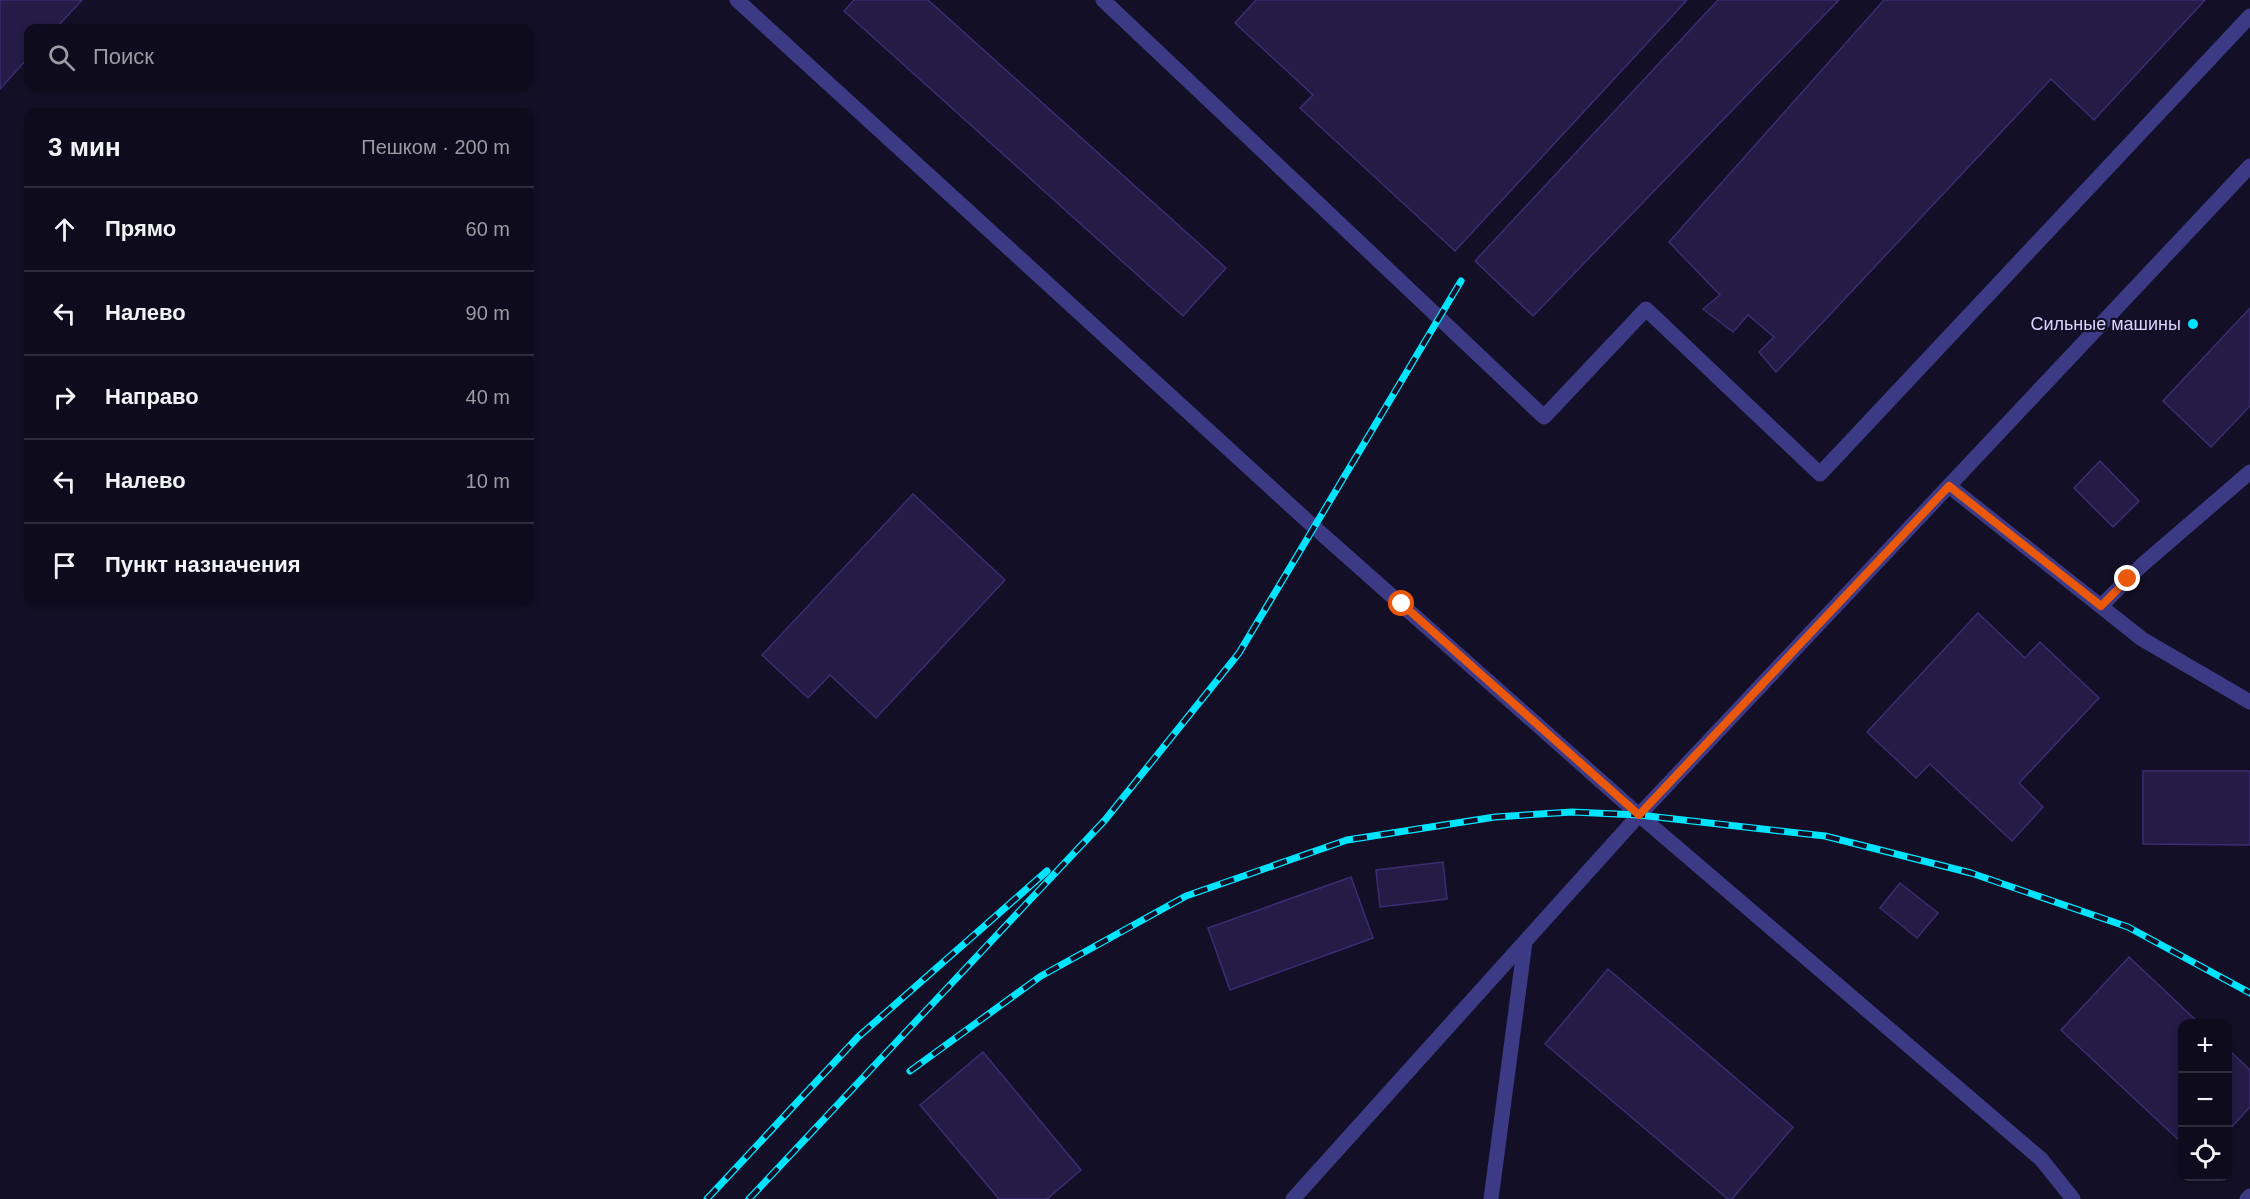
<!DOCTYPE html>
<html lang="ru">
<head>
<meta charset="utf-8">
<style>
  body { margin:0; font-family:Arial,sans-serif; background:#171425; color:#f1f3f6 }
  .controls { position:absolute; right:18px; bottom:18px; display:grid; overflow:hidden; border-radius:12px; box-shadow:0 3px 9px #0003 }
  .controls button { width:54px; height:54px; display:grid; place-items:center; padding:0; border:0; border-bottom:2px solid #2e2b3b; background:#0e0b1c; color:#f1f3f6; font:30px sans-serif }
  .stop { position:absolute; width:18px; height:18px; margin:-14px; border:4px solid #ea580c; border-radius:50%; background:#fff }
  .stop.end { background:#ea580c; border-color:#fff; box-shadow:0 2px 6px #0008 }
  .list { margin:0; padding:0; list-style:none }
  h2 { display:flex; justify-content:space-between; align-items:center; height:78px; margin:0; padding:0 24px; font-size:26px }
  h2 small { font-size:20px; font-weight:400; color:#9b9ba3 }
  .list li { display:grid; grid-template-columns:39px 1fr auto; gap:18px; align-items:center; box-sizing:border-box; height:84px; padding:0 24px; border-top:2px solid #2e2b3b }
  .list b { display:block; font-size:22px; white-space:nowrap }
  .list em { font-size:20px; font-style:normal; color:#9b9ba3 }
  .icon { flex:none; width:33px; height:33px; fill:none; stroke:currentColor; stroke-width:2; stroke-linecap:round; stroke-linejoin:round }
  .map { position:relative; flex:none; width:2250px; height:1199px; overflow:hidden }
  .search { position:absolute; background:#0e0b1c; box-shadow:0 3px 9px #0003; left:24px; top:24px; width:510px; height:66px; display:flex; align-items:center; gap:15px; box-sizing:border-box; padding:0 21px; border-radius:12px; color:#9b9ba3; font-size:22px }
  .panel { position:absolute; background:#0e0b1c; box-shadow:0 3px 9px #0003; left:24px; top:108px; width:510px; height:498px; border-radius:12px }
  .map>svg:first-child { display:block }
</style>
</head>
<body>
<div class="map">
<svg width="2250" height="1199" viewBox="0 0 2250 1199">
  <rect width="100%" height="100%" fill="#130f26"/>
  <!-- building -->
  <path fill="#241b47" stroke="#3b2d73" stroke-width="1.5" d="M0 0H82L56 28H28V58L0 89Z
    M854 0H928L1226 268 1183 316 844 11Z
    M1256 0H1687L1455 251 1300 108 1313 95 1235 23Z
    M1718 0H1839L1533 316 1475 261Z
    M1884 0H2205L2094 120 2051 79 1776 372 1759 352 1774 337 1748 315 1733 332 1703 309 1720 295 1669 242Z
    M2250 308V406L2211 447 2163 401Z
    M2100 461 2139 501 2113 527 2074 488Z
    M913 494 1005 580 876 718 830 675 808 698 762 655Z
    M1978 613 2025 658 2040 642 2099 698 2019 783 2043 807 2012 841 1930 764 1916 778 1867 732Z
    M2143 771H2250V845L2143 844Z
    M1443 862 1447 899 1380 907 1376 870Z
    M1351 877 1373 938 1230 990 1208 928Z
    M1900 883 1938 913 1917 938 1880 908Z
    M2129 957 2200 1024H2182V1143L2061 1030Z
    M1608 969 1793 1127 1732 1199H1728L1545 1044Z
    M2228 1049 2250 1070V1107L2228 1131Z
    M983 1052 1081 1170 1047 1199H999L920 1105Z"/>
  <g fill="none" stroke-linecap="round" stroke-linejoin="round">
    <!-- service -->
    <path stroke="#3d3a85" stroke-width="15" d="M1103 0 1544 417 1646 309 1820 474 2250 16
      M1949 486 2142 639 2250 702
      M2101 606 2142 565 2250 472
      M1491 1199 1525 942
      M2247 1199 2250 1196"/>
    <!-- tertiary -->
    <path stroke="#3d3a85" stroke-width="15" d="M737 0 1314 527 1639 815 2041 1159 2073 1199
      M1293 1199 1639 815 2250 166"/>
    <!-- rail casing -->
    <g stroke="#00e5ff" stroke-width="7">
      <path id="rail" d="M910 1071 1041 976 1186 896 1347 840 1495 817 1572 812 1639 815 1825 836 1971 873 2128 927 2250 993
        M707 1199 858 1037 1047 871
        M749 1199 1105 820 1239 653 1461 281"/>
    </g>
    <!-- rail -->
    <use href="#rail" stroke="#130f26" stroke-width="4.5" stroke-dasharray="14" stroke-linecap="butt"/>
  </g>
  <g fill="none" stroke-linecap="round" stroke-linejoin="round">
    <!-- route -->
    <path stroke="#ea580c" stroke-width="8" d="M1402 604 1639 815 1949 486 2101 606 2128 579"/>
  </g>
  <!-- markers -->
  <circle fill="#00e5ff" stroke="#130f26" stroke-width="2" cx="2193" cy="324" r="6"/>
  <g text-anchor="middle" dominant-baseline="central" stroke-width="4.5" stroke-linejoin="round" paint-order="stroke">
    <!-- poi labels -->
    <g font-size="18" fill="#d9d4ff" stroke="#130f26" text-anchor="end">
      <text x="2181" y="324">Сильные машины</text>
    </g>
  </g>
</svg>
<div class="controls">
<button>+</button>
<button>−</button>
<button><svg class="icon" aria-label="locate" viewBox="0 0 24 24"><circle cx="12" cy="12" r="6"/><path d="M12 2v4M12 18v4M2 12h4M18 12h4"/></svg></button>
</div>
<div class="stop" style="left:1402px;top:604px"></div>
<div class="stop end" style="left:2128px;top:579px"></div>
<div class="search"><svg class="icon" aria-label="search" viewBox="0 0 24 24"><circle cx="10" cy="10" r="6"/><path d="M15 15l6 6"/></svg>Поиск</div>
<section class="panel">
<h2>3 мин<small>Пешком · 200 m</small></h2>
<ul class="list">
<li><svg class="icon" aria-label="ahead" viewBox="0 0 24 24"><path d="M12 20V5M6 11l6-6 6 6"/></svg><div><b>Прямо</b></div><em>60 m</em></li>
<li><svg class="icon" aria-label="left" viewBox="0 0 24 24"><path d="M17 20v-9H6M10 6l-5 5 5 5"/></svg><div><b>Налево</b></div><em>90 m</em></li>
<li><svg class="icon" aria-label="right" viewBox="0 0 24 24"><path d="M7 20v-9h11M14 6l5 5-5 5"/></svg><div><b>Направо</b></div><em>40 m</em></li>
<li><svg class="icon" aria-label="left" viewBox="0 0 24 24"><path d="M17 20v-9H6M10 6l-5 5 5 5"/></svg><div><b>Налево</b></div><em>10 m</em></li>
<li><svg class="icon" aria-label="arrive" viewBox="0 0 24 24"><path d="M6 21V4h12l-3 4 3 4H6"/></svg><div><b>Пункт назначения</b></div></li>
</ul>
</section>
</div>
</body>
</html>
